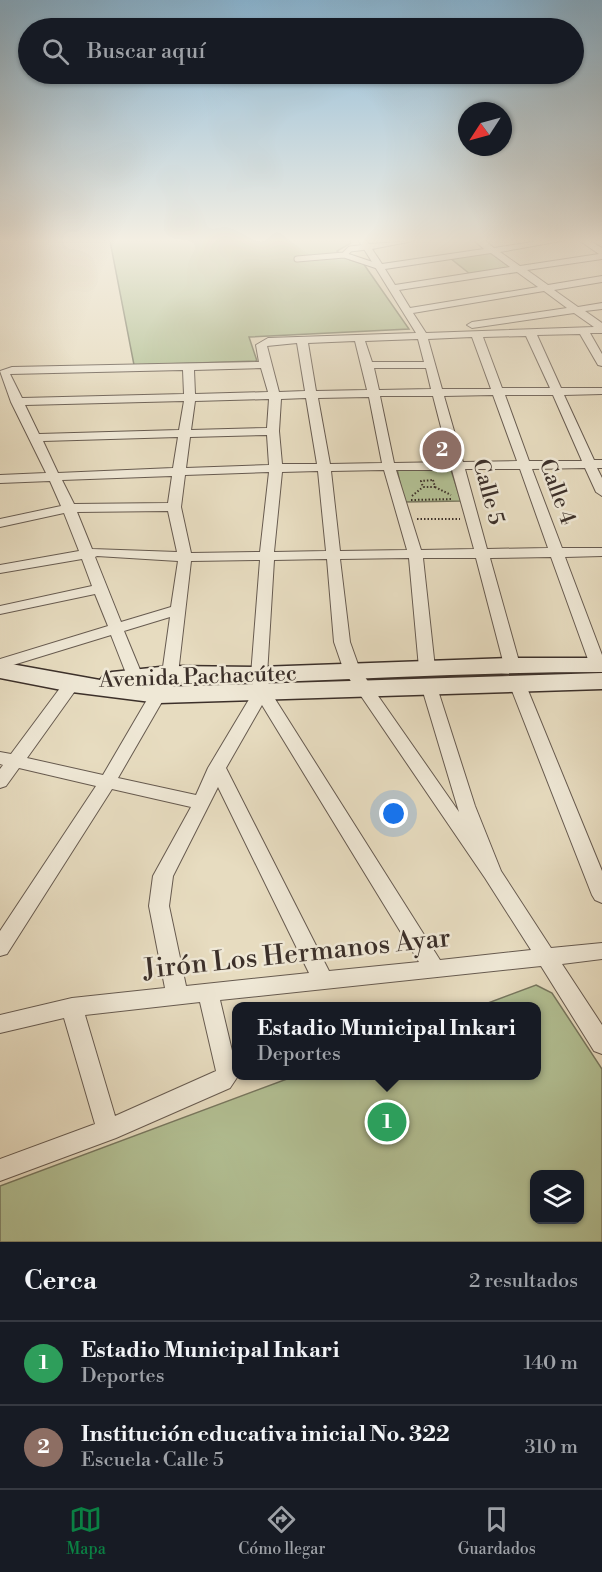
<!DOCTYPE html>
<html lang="es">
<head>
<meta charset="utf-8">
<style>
  body { margin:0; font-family:"Libre Bodoni",serif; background:#242831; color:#f1f3f6 }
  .controls { position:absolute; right:18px; bottom:18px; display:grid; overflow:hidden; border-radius:12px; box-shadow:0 2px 4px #0004 }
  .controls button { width:54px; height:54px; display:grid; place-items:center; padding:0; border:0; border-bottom:2px solid #363941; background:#171b24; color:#f1f3f6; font:30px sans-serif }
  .compass { position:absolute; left:458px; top:102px; width:54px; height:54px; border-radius:50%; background:#171b24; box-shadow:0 2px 4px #0004; rotate:234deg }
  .you { position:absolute; left:394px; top:814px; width:21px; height:21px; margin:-15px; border:4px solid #fff; border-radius:50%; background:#1a73e8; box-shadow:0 0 0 9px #1a73e833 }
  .badge { display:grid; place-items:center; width:39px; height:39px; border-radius:50%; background:#0b8043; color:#fff; font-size:20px; font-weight:700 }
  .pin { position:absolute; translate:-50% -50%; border:3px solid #fff; box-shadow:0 2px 6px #0006 }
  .popup { position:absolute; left:232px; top:1002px; width:309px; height:78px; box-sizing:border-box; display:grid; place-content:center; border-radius:12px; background:#171b24; filter:drop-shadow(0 2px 4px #0005); font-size:20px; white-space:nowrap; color:#9ea1a6 }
  .popup b { font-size:22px; color:#f1f3f6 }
  .popup::after { content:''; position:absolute; left:50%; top:100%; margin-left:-12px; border:12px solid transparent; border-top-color:#171b24 }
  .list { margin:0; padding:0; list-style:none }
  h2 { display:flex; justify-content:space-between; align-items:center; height:78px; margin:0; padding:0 24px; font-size:26px }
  h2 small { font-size:20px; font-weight:400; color:#9ea1a6 }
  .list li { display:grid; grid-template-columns:39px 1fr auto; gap:18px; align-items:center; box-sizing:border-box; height:84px; padding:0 24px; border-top:2px solid #363941 }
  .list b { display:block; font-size:22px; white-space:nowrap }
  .list p { margin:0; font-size:20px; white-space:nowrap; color:#9ea1a6 }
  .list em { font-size:20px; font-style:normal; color:#9ea1a6 }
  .icon { flex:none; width:33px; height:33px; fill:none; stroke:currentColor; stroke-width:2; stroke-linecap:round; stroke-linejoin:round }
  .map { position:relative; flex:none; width:602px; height:1242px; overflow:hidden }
  .search { position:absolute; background:#171b24; box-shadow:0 2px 4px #0004; left:18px; right:18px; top:18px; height:66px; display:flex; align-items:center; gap:15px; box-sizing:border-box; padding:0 21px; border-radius:33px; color:#9ea1a6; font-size:22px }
  .sheet { height:246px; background:#171b24 }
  nav { display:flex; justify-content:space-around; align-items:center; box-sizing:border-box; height:84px; border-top:2px solid #363941; background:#171b24; font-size:16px; color:#9ea1a6 }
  nav a { display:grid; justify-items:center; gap:3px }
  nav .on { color:#0b8043 }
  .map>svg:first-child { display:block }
</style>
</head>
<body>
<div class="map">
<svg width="602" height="1242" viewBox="0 0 602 1242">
  <rect width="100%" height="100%" fill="#e7dcc0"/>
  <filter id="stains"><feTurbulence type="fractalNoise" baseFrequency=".00333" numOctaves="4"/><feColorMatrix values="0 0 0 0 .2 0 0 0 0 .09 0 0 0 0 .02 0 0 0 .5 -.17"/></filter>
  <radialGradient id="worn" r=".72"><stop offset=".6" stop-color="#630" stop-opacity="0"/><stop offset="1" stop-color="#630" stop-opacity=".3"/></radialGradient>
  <!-- green -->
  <path fill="#b3c195" stroke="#787860" stroke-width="1.5" fill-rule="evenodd" d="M110 241H350L351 243 337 251 350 260 363 263 409 329 249 337 257 361 134 365Z
    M489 252 510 267 470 274 450 258Z
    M450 467 461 501 404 502 397 469Z
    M536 985 552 993 602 1069V1242H0V1186L295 1076H537V1006H480ZM534 1174H580V1220H534Z"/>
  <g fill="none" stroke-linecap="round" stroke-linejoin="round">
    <!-- lane casing -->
    <g stroke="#675b50" stroke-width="7">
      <path id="lane" d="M367 247 350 249 344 255 380 267
        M297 259 344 255"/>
    </g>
    <!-- street casing -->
    <g stroke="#675b50" stroke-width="2">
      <path id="street" d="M359 241H367L369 244 413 241 372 249 382 264 484 249 475 241H485L494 248 539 241H561L500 252 520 266 599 254 580 241H590L602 248V259L527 270 548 285 602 276V282L554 290 578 307 602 303V309L585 311 602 323V333H590L602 354V366L598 365 580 334 537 335 561 388H602V394L564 395 594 460H602V468H597L602 478V496L596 492 585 468 532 469 562 548H602V556L565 557 602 655V669H592L590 665 551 557 490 558 520 665 512 670 504 665 476 558H423L435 668 427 673 419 668 409 558 340 559 350 642 360 670 459 812 421 685 429 680 435 681 475 806 501 871 551 948 602 943V959L562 964 602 1025V1054L594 1051 541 966 220 1000 238 1076 230 1088 116 1138 0 1181V1159L95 1124 64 1018 0 1033V1015L72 998 165 988 149 906 153 876 191 807 112 789 7 954 0 956V931L96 786 19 768 6 786 0 788V769L3 765 0 764V752L11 754 66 680 72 679 80 684 27 758 103 775 162 674 170 617 124 631 143 677 141 681H129L111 635 0 669V659L108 626 95 594 0 614V606L92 586 82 559 0 573V565L79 551 64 513 0 527V519L61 506 50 481 0 483V475L46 473 11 402 0 371 12 367 259 362 256 345 268 338 416 333ZM491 253 510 267 395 285 385 269ZM517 272 538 287 410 308 399 290ZM544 291 567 308 472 322 467 325 472 328 574 313 594 327 426 333 413 313ZM526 336 550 388H502L483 337ZM472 337 491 389H442L428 339ZM418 339 424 362H372L365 341ZM355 341 367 390 316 391 308 343ZM297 343 305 391 279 392 267 346ZM261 368 268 392 195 394 194 370ZM374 368H426L431 389 379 390ZM183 370 184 394 22 398 10 374ZM493 395 517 461 463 462 444 396ZM505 395H553L582 461H529ZM380 396H433L450 462 394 463ZM369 397 382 463 330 464 318 398ZM306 398 317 464H282L279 431 281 399ZM269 399 267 428 191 430 195 401ZM184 401 179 430 39 434 25 405ZM267 435 269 465 186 468 190 437ZM178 437 173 468 58 473 43 441ZM465 469H520L548 548 487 549ZM384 470 407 550 340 551 331 471ZM396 470H452L474 549 421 550ZM318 471 326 551 274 552 282 472ZM269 472 260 552 191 553 181 507 185 475ZM172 476 168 503 74 504 62 480ZM168 511 177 552 92 549 77 512ZM97 556 178 561 171 607 121 622 95 557ZM327 559 334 642 344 671 485 878 531 950 440 960 270 691 267 675 274 560ZM260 560 251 675 254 691 208 768 196 795 118 778 178 674 191 561ZM262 705 419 962 329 971 226 768ZM218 787 309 973 186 986 169 906 173 876ZM200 1002 216 1071 115 1116 85 1015Z
        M517 678 525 683 602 871V903L595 900 592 895 509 683Z"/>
    </g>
    <!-- secondary casing -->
    <g stroke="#3c302a" stroke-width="3">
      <path id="secondary" d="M512 658H602V672C492 672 382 678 273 682 228 684 184 680 140 685L159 687 602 673V689L159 703 72 692 0 678V662L100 680 104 675 112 672 170 666 259 667Z"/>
    </g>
    <!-- path -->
    <path stroke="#3c302a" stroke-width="2" stroke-dasharray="1.5 2" stroke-linecap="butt" d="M433 480 435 487H423L421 481Z
      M435 487 451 495
      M412 496 423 487
      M411 500 453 499
      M417 519H460"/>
    <!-- lane -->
    <use href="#lane" stroke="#efe8d6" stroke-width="5"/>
    <!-- street -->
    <use href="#street" fill="#efe8d6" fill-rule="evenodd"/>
    <!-- secondary -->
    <use href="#secondary" fill="#efe8d6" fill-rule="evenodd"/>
  </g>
  <!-- sky -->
  <linearGradient id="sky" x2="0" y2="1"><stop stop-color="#88b6d5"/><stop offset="0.58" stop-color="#f4efe3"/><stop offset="1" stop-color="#f4efe3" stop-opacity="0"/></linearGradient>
  <rect width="602" height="415" fill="url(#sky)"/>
  <g text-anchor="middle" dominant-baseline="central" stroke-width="5" stroke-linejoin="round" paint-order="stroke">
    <!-- street labels -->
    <g font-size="22" fill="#3c302a" stroke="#efe8d6">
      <text transform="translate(488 492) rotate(75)">Calle 5</text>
      <text transform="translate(557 492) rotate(70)">Calle 4</text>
      <text transform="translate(198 677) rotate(-2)">Avenida Pachacútec</text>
    </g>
    <!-- near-street labels -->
    <g font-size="27" fill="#3c302a" stroke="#efe8d6">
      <text transform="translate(297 954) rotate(-6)">Jirón Los Hermanos Ayar</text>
    </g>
  </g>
  <rect width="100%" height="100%" filter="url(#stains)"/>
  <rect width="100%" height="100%" fill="url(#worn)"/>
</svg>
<div class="controls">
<button><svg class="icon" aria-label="layers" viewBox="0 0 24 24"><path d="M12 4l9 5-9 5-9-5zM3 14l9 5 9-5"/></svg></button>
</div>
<svg class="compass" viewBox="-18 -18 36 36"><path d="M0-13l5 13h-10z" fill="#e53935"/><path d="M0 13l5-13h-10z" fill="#9ea1a6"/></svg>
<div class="you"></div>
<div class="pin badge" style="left:387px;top:1122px;background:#2e9e5b">1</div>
<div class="popup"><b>Estadio Municipal Inkari</b>Deportes</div>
<div class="pin badge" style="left:442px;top:450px;background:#8d6e63">2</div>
<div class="search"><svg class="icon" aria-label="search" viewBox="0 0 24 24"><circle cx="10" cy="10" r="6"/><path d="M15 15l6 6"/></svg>Buscar aquí</div>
</div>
<section class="sheet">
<h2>Cerca<small>2 resultados</small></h2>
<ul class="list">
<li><span class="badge" style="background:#2e9e5b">1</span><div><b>Estadio Municipal Inkari</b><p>Deportes</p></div><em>140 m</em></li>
<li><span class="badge" style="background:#8d6e63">2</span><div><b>Institución educativa inicial No. 322</b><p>Escuela · Calle 5</p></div><em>310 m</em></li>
</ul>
</section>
<nav>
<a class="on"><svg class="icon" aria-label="map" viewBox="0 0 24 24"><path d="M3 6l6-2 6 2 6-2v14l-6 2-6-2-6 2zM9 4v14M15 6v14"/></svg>Mapa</a>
<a><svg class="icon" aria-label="directions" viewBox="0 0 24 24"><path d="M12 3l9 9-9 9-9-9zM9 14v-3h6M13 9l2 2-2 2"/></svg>Cómo llegar</a>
<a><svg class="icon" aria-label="saved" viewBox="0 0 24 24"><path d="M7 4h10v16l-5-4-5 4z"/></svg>Guardados</a>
</nav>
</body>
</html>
